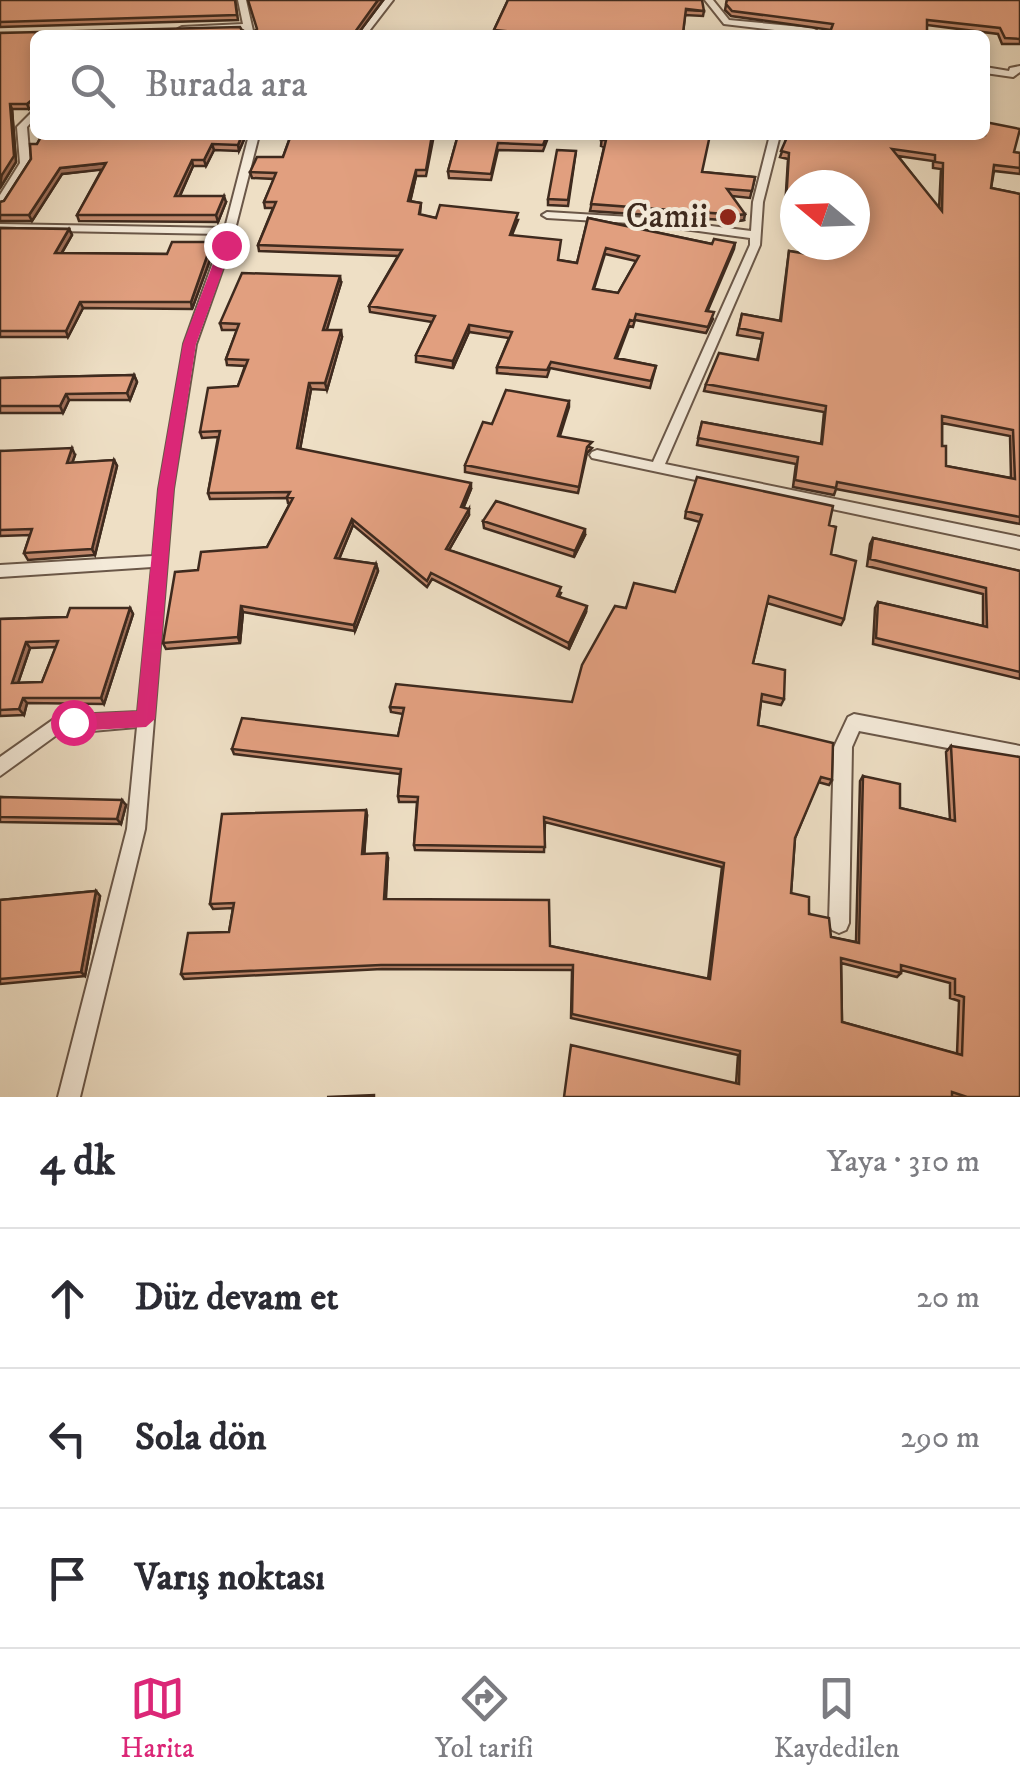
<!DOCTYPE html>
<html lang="tr">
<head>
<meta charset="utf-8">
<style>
  body { margin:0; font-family:"IM FELL DW Pica",serif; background:#f7f7f7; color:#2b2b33 }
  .compass { position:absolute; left:780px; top:170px; width:90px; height:90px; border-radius:50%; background:#fff; box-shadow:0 5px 15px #0003; rotate:289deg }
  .stop { position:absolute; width:30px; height:30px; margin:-22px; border:8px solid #db2777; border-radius:50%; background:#fff }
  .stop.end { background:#db2777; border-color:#fff; box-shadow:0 2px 10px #0008 }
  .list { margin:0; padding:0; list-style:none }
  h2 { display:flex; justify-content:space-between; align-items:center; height:130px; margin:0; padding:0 40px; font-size:42px }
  h2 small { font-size:32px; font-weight:400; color:#7c7c81 }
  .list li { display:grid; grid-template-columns:65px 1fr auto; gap:30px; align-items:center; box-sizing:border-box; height:140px; padding:0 40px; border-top:2px solid #e1e1e2 }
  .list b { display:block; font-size:38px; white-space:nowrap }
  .list em { font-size:32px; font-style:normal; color:#7c7c81 }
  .icon { flex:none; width:55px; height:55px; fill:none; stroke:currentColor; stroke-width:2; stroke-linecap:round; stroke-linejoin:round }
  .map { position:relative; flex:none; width:1020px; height:1097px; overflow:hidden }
  .search { position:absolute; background:#fff; box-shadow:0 5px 15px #0003; left:30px; right:30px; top:30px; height:110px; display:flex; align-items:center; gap:25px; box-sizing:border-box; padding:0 35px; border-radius:15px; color:#7c7c81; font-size:38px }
  .sheet { height:550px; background:#fff }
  nav { display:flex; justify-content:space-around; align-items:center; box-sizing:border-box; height:140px; border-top:2px solid #e1e1e2; background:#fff; font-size:28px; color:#7c7c81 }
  nav a { display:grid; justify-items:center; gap:5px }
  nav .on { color:#db2777 }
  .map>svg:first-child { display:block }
</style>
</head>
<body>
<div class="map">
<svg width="1020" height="1097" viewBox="0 0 1020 1097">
  <rect width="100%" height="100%" fill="#eedfc5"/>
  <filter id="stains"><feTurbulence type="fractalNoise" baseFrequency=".002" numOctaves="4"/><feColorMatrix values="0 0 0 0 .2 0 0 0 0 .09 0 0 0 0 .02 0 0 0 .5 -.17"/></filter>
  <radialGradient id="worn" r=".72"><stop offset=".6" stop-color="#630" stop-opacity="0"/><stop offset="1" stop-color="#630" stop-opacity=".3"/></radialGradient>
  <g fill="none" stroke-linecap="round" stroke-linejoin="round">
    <!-- minor casing -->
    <g stroke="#6a5748" stroke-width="4">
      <path id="minor" d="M238 0H246L254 35H246L244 29 182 31 178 29 182 27 243 24Z
        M385 0H393L366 35H358Z
        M705 0H713L729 20 812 28 816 30 817 35 724 24Z
        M1020 66V72L1013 77 985 73V67L1009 71 1010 68Z
        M35 109V118L27 127 30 163 4 205 0 206V195L20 163 17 127Z
        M249 135H259L231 245 196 344 173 489 145 829 80 1097H58L127 829 137 727 58 734 0 776V757L54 719 73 715 138 712 152 567 0 577V565L153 556 159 489 184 344 223 234 0 230V224L225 228Z
        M770 135H780L763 202 760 245 665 464 1020 537V549L592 458 590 455 592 452 597 450 653 462 750 245V238L647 224 547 218 542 215 547 212 647 218 751 231 753 202Z
        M854 714 1020 746V762L859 731 852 747 849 923 846 930 839 933 832 930 829 923 834 747 848 717Z"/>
    </g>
    <!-- minor -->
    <use href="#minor" fill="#f4ead9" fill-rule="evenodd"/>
  </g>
  <!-- wall -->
  <path fill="#c2896d" stroke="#3e2a1e" stroke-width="2.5" fill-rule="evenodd" d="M0 0H235L238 20 0 27Z
    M383 0 357 35H35V105L29 109H12L16 162 0 188V33H253Z
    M508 0 704 11 703 16 685 15 683 33 700 35H494V30Z
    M727 0H1020V44H1002L998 34 927 25 831 30 731 16 725 10Z
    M42 135H246L239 151 214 150 206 166H193L180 196 226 202 218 222 79 221 77 215 102 169 62 174 32 221H0V202L4 201 31 159 37 144Z
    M291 135H434L426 176H416L410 201 421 203 420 215 436 218 518 220 512 235 559 260 577 263 588 218 712 244 735 243 707 311 713 319 706 333 635 320 633 327 629 326 617 358 656 366 650 388 550 368 547 377 497 373V367L509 338 469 332 453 368 416 362V355L432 322 370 312 369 306 398 256 259 251 258 245 273 208H265L264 202 274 179 252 178 250 172 283 157ZM605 254 636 261 618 293 594 289Z
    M458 135H549L543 151 498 150 491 180 449 178 448 171Z
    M602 135 703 172 755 177 750 198 732 196 744 220 722 224V220L590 211 604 147 601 146Z
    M788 135 1020 153V174L994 171 991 188 1020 194V524L836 489 834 495 793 487 796 464 697 445 702 422 821 444 824 412 704 391 706 384 757 360 762 339 737 335 742 314 780 321 789 251 812 255 813 245H855L795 185V227L784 225 788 159 780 157ZM898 156 933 161V168L941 169 939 209ZM942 423 1010 436 1011 478 946 466 942 446Z
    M576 151 568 206 548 205V199Z
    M0 228 69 229 72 235 62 253 167 254 214 249 192 309 83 308 68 337H0Z
    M341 283 326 330 342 337 327 390 311 389 300 449 471 489 463 508 469 515 449 550 561 593 559 597 586 612 569 649 432 579 427 587 353 525 339 559 376 564 378 571 355 631 243 612 240 643 166 649 163 643 198 570 267 547 290 503H288L287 498 210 499 208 493 218 437 202 438 200 432 238 386 245 366 227 365 226 359 237 330H222L220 323Z
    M134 375 137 382 130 400H69L63 413H0V378Z
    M569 401V407L560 436 592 448 587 453 578 493 465 472V465L492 424Z
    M0 451 75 455 72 463 114 460 117 466 95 555 28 560 24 553 30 535 0 536Z
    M686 511 829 525 831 554 844 619 841 625 767 603 753 663 784 699 781 705 761 701 758 725 832 780 829 785 818 782 795 838 791 893 831 937 856 942 860 781 863 776 900 808 950 820 946 752 951 746 1020 1097H953L736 1084 738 1055 571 1018 572 970 382 969 184 979 181 974 229 932 233 908 213 909 210 904 366 810 367 815 364 854 388 858 386 899 550 946 708 979 722 867 545 822 544 852 415 850 414 845 417 802H399L398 796 400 774 234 754 232 749 398 736 403 714 391 712 390 707 572 702 626 608 675 592 700 522 685 518ZM841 963 897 977 901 973V970L950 983V998L959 1001 957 1054 842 1022Z
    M483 521 585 535 574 557 484 528Z
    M873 538 1020 571V679L873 644 875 608 878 602 983 626V594L867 566 870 544Z
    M130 608 133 614 104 704 27 703 24 715 0 716V619L67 617ZM56 647 42 682 18 683 30 648Z
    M0 797 126 805 121 824 0 822Z
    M96 891 100 896 85 976 0 984V900Z"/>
  <!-- shaded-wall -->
  <path fill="#9e6f59" stroke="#3e2a1e" stroke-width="2.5" d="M378 0H383L357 35H350Z
    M33 99 35 105 29 109 27 104Z
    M10 104 12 109 16 162 0 188Z
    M242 135H246L239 151 238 145Z
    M212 144 214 150 206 166 204 160Z
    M192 160 193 166 177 202 175 196Z
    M106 163 108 169 62 174 32 221 29 215 60 168Z
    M416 170V176L409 207 408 201Z
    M224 196 226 202 218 222 216 215Z
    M745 214 744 220 722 224 723 217Z
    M69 229 72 235 58 259 55 253Z
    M212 242 214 249 192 309 191 302Z
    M735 243 734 249 705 317 706 311Z
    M340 276 341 283 325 336 323 330Z
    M80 302 83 308 68 337 66 331Z
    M469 325V332L453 368V361Z
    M341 330 342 337 327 390 325 383Z
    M134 375 137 382 130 400 127 393Z
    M309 383 311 389 299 455 297 448Z
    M66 394 69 400 63 413 60 406Z
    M72 448 75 455 70 469 67 463Z
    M114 460 117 466 95 555 92 549Z
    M471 483V489L461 514V507Z
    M469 509V515L446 555V549Z
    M352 519 353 525 337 564 335 558Z
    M585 529V535L574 557 575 551Z
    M376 564 378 571 355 631 354 625Z
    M241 606 243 612 240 643 238 637Z
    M587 606 586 612 569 649V643Z
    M130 608 133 614 104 704 101 698Z
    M26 642 30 648 16 689 12 683Z
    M23 698 27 703 24 715 19 709Z
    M122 800 126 805 121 824 117 819Z
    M366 810 367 815 364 859 362 854Z
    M387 853 388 858 385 903 384 899Z
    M96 891 100 896 85 976 81 972Z"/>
  <!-- building -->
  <path fill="#e19f7f" stroke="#3e2a1e" stroke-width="2.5" fill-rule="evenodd" d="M0 0H235L237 15 0 22Z
    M248 0H378L355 32 350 35H35V102L33 99 27 104H10L14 156 0 178V33L240 27 243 32 253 33 257 29Z
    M508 0H702L704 11 686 9 683 33 700 35H547L494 30Z
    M727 0H1020V39L1005 38 1000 28 927 20V35H829L833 24 732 11 726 4Z
    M985 122 1020 129 1014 152 1020 153V168L994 165 991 188 1020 194V517L837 482 836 488 795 480 798 457 698 438 702 422 822 444 826 406 706 384 719 353 758 360 763 333 739 328 742 314 781 321 789 251 814 255V245H855V185H795V220L785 219 789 153 781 151 788 135H985ZM892 149 935 155V162L943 163 942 211ZM942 416 1013 430 1015 479 946 466V446H942Z
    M42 135H242L238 145 212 144 204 160H192L175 196H224L216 215H77L106 163 60 168 29 215H0V202L4 201 31 159 30 144H37Z
    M291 135H432L426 170H416L408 201 421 203 419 214 436 218 440 205 518 213 510 235 561 240 558 260 577 263 588 218 712 244 714 239 735 243 706 311 714 312 708 327 636 314 634 321 630 320 615 358 656 366 651 381 551 362 547 370 497 367 512 332 469 325 453 361 416 355 435 316 369 306 402 250 258 245 276 202H264L276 173 250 172 257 157H283ZM606 248 639 256 618 293 593 289Z
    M458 135H547L543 145 498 143 491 174 448 171Z
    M602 135H710L702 172 755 177 752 191 727 189 745 214 723 217 724 214 591 204 606 140H601Z
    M557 150 576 151 568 200 548 199Z
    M0 228 69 229 55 253 167 254 172 242H212L191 302H80L66 331H0Z
    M242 273 340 276 323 330H341L325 383H309L297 448 471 483 461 507 469 509 446 549 561 587 557 596 587 606 569 643 431 573 427 581 352 519 335 558 376 564 354 625 241 606 238 637 163 643 175 572 198 570 201 552 267 547 293 498 287 497 290 492 208 493 220 431 200 432 208 388 238 386 248 360 226 359 239 324 220 323Z
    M134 375 127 393 66 394 60 406H0V378Z
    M506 390 569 401 558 436 592 442 587 447 579 487 465 465 483 422 492 424Z
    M72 448 67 463 114 460 92 549 24 553 32 529 0 530V451Z
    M697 477 833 506 829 525 836 527 831 554 856 561 844 619 769 596 753 663 785 670 784 699 762 694 758 725 833 743 832 780 821 777 795 838 791 893 809 897V914L829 918 831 937 859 943 863 776 900 784V808L955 821 951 746 1020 757V1097H967L952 1092V1097H564L571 1045 739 1084 740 1051 572 1014 573 965H381L181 974 188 933 229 932 234 903 210 904 222 814 366 810 362 854 387 853 384 899 549 900 550 946 710 979 724 863 544 817 545 847 414 845 418 797 398 796 401 769 232 749 242 718 398 736 404 708 390 707 396 684 572 702 582 665 615 606 626 608 634 583 675 592 702 515 686 511ZM841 958 901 973V965L955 979V994L964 997 962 1055 842 1022Z
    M496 501 585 529 575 551 483 521Z
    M873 538 1020 571V672L876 638 878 602 987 627 986 588 870 559Z
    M70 608H130L101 698H23L19 709 0 710V619L67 617ZM58 641 42 682 12 683 26 642Z
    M0 797 122 800 117 819 0 817Z
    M96 891 81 972 0 979V900Z
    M374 1095V1097H327Z"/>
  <!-- route -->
  <path fill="#db2777" d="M226 242 232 245 196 344 174 489 155 719 146 727 73 731 63 722 73 714 137 711 158 489 183 344 220 245Z"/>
  <!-- markers -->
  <circle fill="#8f2418" stroke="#f4ead9" stroke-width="4" cx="728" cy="217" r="10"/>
  <g text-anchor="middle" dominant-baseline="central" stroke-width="8" stroke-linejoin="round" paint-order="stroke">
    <!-- far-poi labels -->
    <g font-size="35" fill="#3e2a1e" stroke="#f4ead9" text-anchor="end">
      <text x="708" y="217">Camii</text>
    </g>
  </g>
  <rect width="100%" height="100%" filter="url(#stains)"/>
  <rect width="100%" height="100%" fill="url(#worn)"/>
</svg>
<svg class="compass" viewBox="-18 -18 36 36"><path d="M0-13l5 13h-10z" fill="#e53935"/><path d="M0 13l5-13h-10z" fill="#7c7c81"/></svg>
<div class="stop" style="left:73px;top:722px"></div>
<div class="stop end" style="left:226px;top:245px"></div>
<div class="search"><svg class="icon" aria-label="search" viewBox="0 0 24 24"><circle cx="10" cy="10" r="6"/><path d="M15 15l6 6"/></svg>Burada ara</div>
</div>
<section class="sheet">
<h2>4 dk<small>Yaya · 310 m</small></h2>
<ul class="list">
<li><svg class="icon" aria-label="ahead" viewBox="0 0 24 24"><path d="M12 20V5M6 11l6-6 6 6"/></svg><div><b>Düz devam et</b></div><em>20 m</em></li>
<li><svg class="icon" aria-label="left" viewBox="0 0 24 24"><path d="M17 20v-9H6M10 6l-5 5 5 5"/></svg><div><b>Sola dön</b></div><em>290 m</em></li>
<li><svg class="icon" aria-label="arrive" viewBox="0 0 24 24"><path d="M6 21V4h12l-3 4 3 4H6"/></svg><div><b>Varış noktası</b></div></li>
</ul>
</section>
<nav>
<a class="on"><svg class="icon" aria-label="map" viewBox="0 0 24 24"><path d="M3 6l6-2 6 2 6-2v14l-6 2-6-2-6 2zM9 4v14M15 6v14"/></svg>Harita</a>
<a><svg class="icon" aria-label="directions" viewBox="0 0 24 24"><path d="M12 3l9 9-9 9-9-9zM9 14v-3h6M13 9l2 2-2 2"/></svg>Yol tarifi</a>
<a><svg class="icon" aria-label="saved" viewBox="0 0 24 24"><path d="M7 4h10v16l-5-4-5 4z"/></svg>Kaydedilen</a>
</nav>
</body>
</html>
